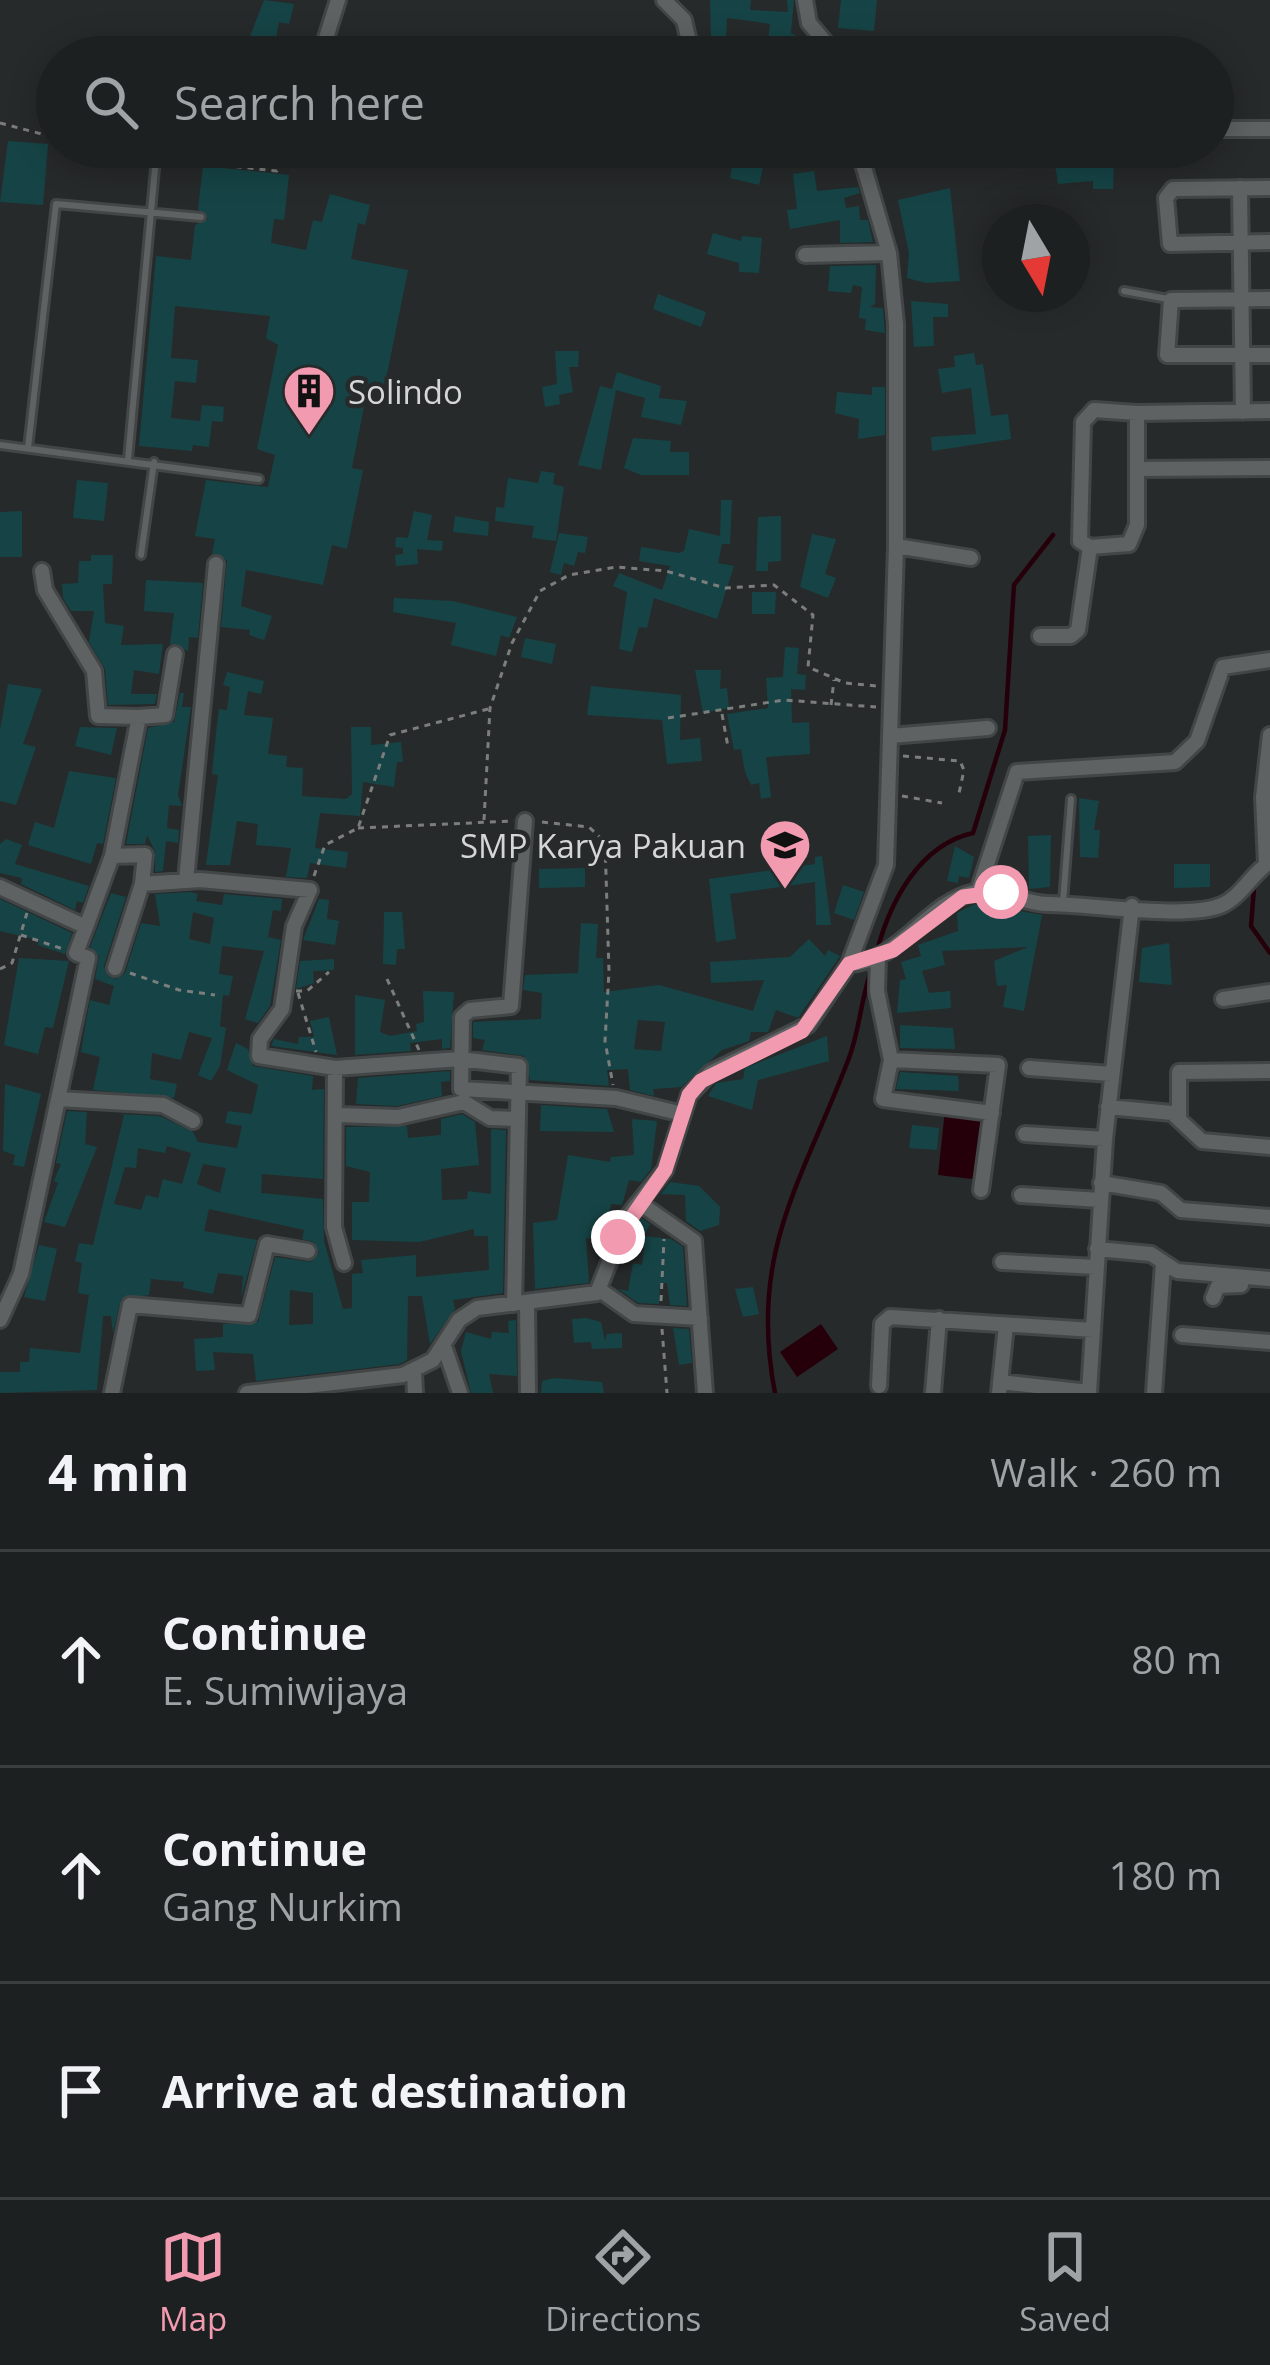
<!DOCTYPE html>
<html lang="en">
<head>
<meta charset="utf-8">
<style>
  body { margin:0; font-family:"Open Sans",sans-serif; background:#2a2d2d; color:#f1f3f6 }
  .compass { position:absolute; left:982px; top:204px; width:108px; height:108px; border-radius:50%; background:#1d2020; box-shadow:0 6px 30px #0003; rotate:170deg }
  .stop { position:absolute; width:36px; height:36px; margin:-27px; border:9px solid #f29ab0; border-radius:50%; background:#fff }
  .stop.end { background:#f29ab0; border-color:#fff; box-shadow:0 3px 12px #0008 }
  .list { margin:0; padding:0; list-style:none }
  h2 { display:flex; justify-content:space-between; align-items:center; height:156px; margin:0; padding:0 48px; font-size:51px }
  h2 small { font-size:39px; font-weight:400; color:#a0a3a5 }
  .list li { display:grid; grid-template-columns:78px 1fr auto; gap:36px; align-items:center; box-sizing:border-box; height:216px; padding:0 48px; border-top:3px solid #3b3e3e }
  .list b { display:block; font-size:45px; white-space:nowrap }
  .list p { margin:0; font-size:39px; white-space:nowrap; color:#a0a3a5 }
  .list em { font-size:39px; font-style:normal; color:#a0a3a5 }
  .icon { flex:none; width:66px; height:66px; fill:none; stroke:currentColor; stroke-width:2; stroke-linecap:round; stroke-linejoin:round }
  .map { position:relative; flex:none; width:1270px; height:1393px; overflow:hidden }
  .search { position:absolute; background:#1d2020; box-shadow:0 6px 30px #0003; left:36px; right:36px; top:36px; height:132px; display:flex; align-items:center; gap:30px; box-sizing:border-box; padding:0 42px; border-radius:66px; color:#a0a3a5; font-size:45px }
  .sheet { height:804px; background:#1d2020 }
  nav { display:flex; justify-content:space-around; align-items:center; box-sizing:border-box; height:168px; border-top:3px solid #3b3e3e; background:#1d2020; font-size:33px; color:#a0a3a5 }
  nav a { display:grid; justify-items:center; gap:6px }
  nav .on { color:#f29ab0 }
  .map>svg:first-child { display:block }
</style>
</head>
<body>
<div class="map">
<svg width="1270" height="1393" viewBox="0 0 1270 1393">
  <rect width="100%" height="100%" fill="#272a2a"/>
  <!-- water -->
  <path fill="#25000b" d="M945 1110 989 1115 981 1180 938 1175Z
    M821 1324 838 1349 797 1377 780 1352Z"/>
  <g fill="none" stroke-linecap="round" stroke-linejoin="round">
    <!-- stream -->
    <path stroke="#25000b" stroke-width="4.5" d="M1254 888 1251 926 1270 953
      M877 951C890 902 919 845 973 833L1005 730 1014 585 1053 535
      M775 1393C748 1253 802 1182 849 1058 860 1029 861 997 872 968"/>
  </g>
  <!-- building -->
  <path fill="#164446" fill-rule="evenodd" d="M264 0 294 4 289 24 279 22 275 44 249 39Z
    M710 0H751L750 10 788 12 787 0H794L791 33 814 46 809 57H766L770 24 751 21 727 18 726 41H711Z
    M841 0H877L874 31 838 28Z
    M893 41 896 57H849L848 53Z
    M8 141 48 144 43 205 0 202Z
    M735 147H757L753 165 763 167 759 185 730 178Z
    M1071 147H1089L1088 156 1114 157 1113 189H1093V181L1058 184 1055 163 1069 161Z
    M203 166 289 175 284 220 274 219 271 243 306 250 313 220 322 222 330 194 370 205 365 225 358 223 351 259 408 270 383 394 367 391 352 468 363 470 347 549 332 545 323 585 246 570 241 606 272 616 264 640 249 635 250 630 221 627 227 560 212 554 215 539 195 536 206 480 268 487 275 455 257 449 278 345 266 338 270 316 175 306 171 358 198 360 196 383 175 381 171 418 200 421 202 405 224 407 223 422 212 421 209 447 193 445 192 451 139 446 156 256 191 260 195 225 208 219 198 209Z
    M814 171 817 191 858 187 860 193 844 198 846 208 859 206 860 220H868L873 242 840 243V220L790 229 787 210 797 209 793 174Z
    M950 188 960 281 926 283 907 278 909 253 898 200Z
    M713 233 741 241 742 236 762 238 759 273 739 272V263L707 254Z
    M876 265 875 304 870 307 883 308 885 333 865 330 866 319 859 318 862 287 853 285 851 293 828 291 830 266Z
    M658 294 706 312 701 327 653 309Z
    M911 301 948 304V317H933L934 346 914 347Z
    M555 351H579L578 367H569L573 392 559 395 560 404 545 407 542 387 557 384Z
    M974 353 976 365 983 364 991 416 1008 414 1011 439 932 451 931 437 976 434 971 388 942 393 938 369 955 367 954 356Z
    M617 372 661 386 659 398 687 401 681 425 641 417 645 398 612 389Z
    M600 386 616 390 601 470 578 465Z
    M872 387H885V435L858 439 859 419 835 413 837 392 872 395Z
    M633 438 671 441 670 452H689V475H641L624 468Z
    M541 471 555 473 553 484 564 487 556 541 532 538 534 526 495 521 496 507 504 508 508 478 538 483Z
    M77 480 108 483 104 521 73 518Z
    M721 500H732L730 544H722L718 563 734 566 717 619 654 598 647 628 639 627 632 652 619 649 627 592 613 586 619 573 662 590 670 566 639 561 641 547 679 553 684 551 689 529 720 536Z
    M22 511V557H0V512Z
    M414 511 432 515 427 540 443 541 442 551 417 549 418 564 396 566 395 555 403 554V548L395 547 396 537 408 538Z
    M455 516 489 522 488 536 453 532Z
    M781 516V561L768 562V571H756L758 517Z
    M559 533 588 537 585 553 578 552 574 566 564 563 561 575 550 572Z
    M812 534 836 539 825 574 836 578 828 598 800 587Z
    M91 555H113L112 584H103L105 623 124 626 121 645 163 644 159 674 134 670 131 694H157L155 704 108 705 105 669 89 642 94 611H71L63 598 62 584 78 583 79 561H91Z
    M146 580 203 583 198 638 189 637 188 651 170 644 174 613 144 611Z
    M752 592H776L775 614H752Z
    M394 598 453 601 517 617 509 638 501 635 496 656 451 645 456 623 393 612Z
    M525 638 556 644 552 664 521 657Z
    M785 647 799 648 797 674 806 675 805 690 791 689 792 723 809 722 810 754 766 757 771 797 761 799 759 783 751 785 745 772 741 749 734 750 727 714 768 708 766 678 783 677Z
    M695 670H721L720 689 727 688 729 708 703 713Z
    M227 672 264 681 261 694 248 691 244 715 273 718 268 754 287 756 286 767 303 768 302 796 346 799 352 794 351 727H371V745L401 742 403 762H397L394 787 363 782 360 816 320 813 315 848 348 852 346 868 310 863 307 878 286 877 291 848 256 845 258 824 237 821 230 865H206L218 775 212 774 217 724 219 709 227 710 230 687 223 685Z
    M8 684 42 689 23 744 36 747 16 805 0 801V730Z
    M591 686 681 695 680 740 700 738 702 761 667 764 662 720 587 715Z
    M180 693H184L182 707H191L178 795 182 806 169 805 167 828 179 830 178 843 166 841 163 871 155 872V851L147 835 145 844H126L148 728 174 722Z
    M80 727 117 728 111 755 75 746Z
    M69 771 116 778 103 844 97 843 91 864 28 845 35 822 54 828Z
    M1079 798 1099 801 1094 830H1100L1098 858 1080 857Z
    M1051 835 1050 887 1029 889 1028 836Z
    M6 839 22 845 15 864 89 886 83 903 77 901 75 910 21 884 22 878 0 873V844Z
    M955 846 974 857 969 878 959 876 958 883 947 881Z
    M822 856 831 925H816L815 882 730 894 736 939 716 942 709 879 815 864V857Z
    M1174 864H1210V887L1174 888Z
    M585 868V887L539 888V869Z
    M843 885 864 892 854 920 834 913Z
    M190 892 198 894 196 901 222 905 224 894 282 899 281 911 273 910 268 937 281 940 270 1006 258 1023 245 1019 264 951 222 946 219 974 233 976 229 996 223 995 220 1026 226 1028 220 1066 211 1081 198 1075 212 1038 189 1032 181 1060 152 1053 150 1079 177 1084 174 1098 93 1090 100 1057 81 1052 86 1021 90 1000 109 1005 114 986 95 979 99 956 90 947 111 893 126 897 104 966 108 976 116 979 125 973 141 923 160 926 155 894ZM193 912 214 918 210 944 189 939Z
    M0 899 72 933 65 954 38 945 39 940 0 931Z
    M319 899 329 900 327 919 339 921 335 945 303 940Z
    M977 903 1042 915 1024 1011 1003 1007 1007 985 997 986 994 961 1028 947 942 951 945 965 922 971 929 993 950 991 951 1008 897 1013 900 980 906 979 901 962 921 956 918 945 958 931 957 913Z
    M384 912H402L405 949H397L396 965 383 964Z
    M581 923 598 924 596 958H603L604 992 659 985 753 1011 764 980 711 983 710 962 790 957 809 939 825 956 828 950 840 956 798 1018 776 1010 768 1032H751L749 1041 722 1050 681 1087 653 1089 654 1096 630 1090 628 1069 607 1070 609 1086 530 1080 524 1056 482 1050 485 1040 473 1038V1022L541 1019 542 993 523 990 525 975 578 973ZM638 1020 665 1022 661 1051 634 1049Z
    M1169 943 1172 985 1139 982 1142 948Z
    M19 958 69 961 53 1028 45 1027 38 1054 4 1045Z
    M334 959V970L313 971 314 983 296 989 300 961Z
    M423 991 454 992 450 1048 442 1049V1039L410 1043 411 1051 355 1055V995L385 1000 380 1032 390 1036 417 1031 416 1024 424 1022Z
    M329 1017 337 1055 271 1046 274 1039 298 1044 299 1037H314L310 1021Z
    M900 1025 953 1028 955 1049 900 1048Z
    M827 1036 829 1061 758 1080 752 1110 708 1096 716 1083 743 1079 745 1068Z
    M236 1043 248 1049 253 1066 313 1076 312 1090 324 1089 323 1179 262 1174 261 1193 323 1199 324 1241 343 1309 352 1308V1274L363 1273 361 1260 416 1255V1277L489 1270 488 1236H474V1229L419 1242 352 1240V1202H369L370 1172 346 1166V1127L407 1126 408 1138 441 1135V1119L462 1114 475 1122 479 1165 441 1169 442 1200 467 1199 468 1191 491 1194V1129L506 1130 503 1293 453 1300 455 1309 430 1344 422 1296H408L407 1360 400 1364 256 1381 253 1354 213 1352 215 1370 196 1371 194 1339 223 1337V1324L258 1322 275 1257 311 1262 319 1252 314 1242 302 1239 304 1230 209 1209 204 1231 257 1240 241 1299 243 1276 218 1273 213 1294 183 1288 184 1282 151 1279 149 1295 121 1299 113 1333 111 1316H103L97 1390 0 1393V1372H20V1362H29L30 1348 80 1353 89 1295 78 1293 82 1263 75 1261 79 1243 93 1245 124 1115 120 1114 160 1116 193 1132 198 1142 237 1148 242 1126 225 1123 228 1111 252 1114 258 1085 227 1070ZM167 1146 191 1153 182 1184 163 1179 158 1198 146 1195 141 1210 114 1204 125 1167 136 1168 138 1148 165 1153ZM203 1164 226 1168 220 1193 197 1184ZM290 1290 313 1293V1324L289 1325Z
    M450 1071V1081L441 1082 442 1096 397 1106 356 1104 358 1078Z
    M900 1072 958 1076 959 1091 896 1089Z
    M5 1084 41 1094 24 1167 13 1165 15 1155 3 1151Z
    M541 1105 607 1109 614 1132 540 1131Z
    M67 1111 87 1112 85 1144 97 1147 65 1227 44 1222 58 1183 54 1181 61 1164 56 1163Z
    M632 1119 657 1121 651 1169 641 1182 629 1180 622 1205 611 1204 604 1241 586 1238 589 1283 535 1289 533 1223 557 1220 568 1155 610 1162 611 1157 634 1155Z
    M912 1125 939 1128 937 1150 909 1148Z
    M670 1182 699 1186 720 1207 719 1225 700 1231 686 1221 685 1195 661 1194Z
    M641 1218 650 1224 644 1236 671 1239 683 1247 687 1306 670 1305 667 1283H660L659 1304 638 1303 618 1289 628 1291 633 1263 642 1265 644 1247 630 1240Z
    M39 1245 57 1249 45 1301 24 1297Z
    M753 1287 759 1314 743 1317 735 1289Z
    M586 1318 601 1322 605 1341 607 1334 622 1333V1348L592 1349 591 1342 574 1343 572 1319Z
    M516 1320 517 1376 489 1374 493 1393H471L461 1351 466 1332 491 1339 492 1332 509 1333 508 1321Z
    M673 1328 689 1329 692 1363 679 1365Z
    M554 1378 602 1382 604 1393H541L542 1381Z"/>
  <g fill="none" stroke-linecap="round" stroke-linejoin="round">
    <!-- service casing -->
    <g stroke="#424646" stroke-width="12">
      <path id="service" d="M1124 291 1168 299
        M0 445 259 479
        M28 448 56 204 201 217
        M128 459 156 158
        M141 555 154 462
        M1063 902 1071 799"/>
    </g>
    <!-- minor casing -->
    <g stroke="#424646" stroke-width="20">
      <path id="minor" d="M664 0 684 20 691 50 700 57
        M805 0 809 23 838 57
        M320 57 338 0
        M1213 129H1270
        M809 152 858 147
        M1240 188 1243 412
        M1270 188 1173 189 1166 198 1170 244 1270 242
        M805 255 889 253
        M1270 299 1171 300 1167 355H1270
        M1094 410 1137 413V525L1129 544 1090 547 1080 541 1083 422Z
        M1137 413 1270 411
        M1137 469 1270 468
        M896 546 971 558
        M42 571 45 590 94 671 98 716 139 717 112 856 86 927
        M1040 636H1071L1078 630 1090 547
        M139 717 165 715 175 654
        M890 736 988 728
        M525 821 511 1006 470 1010 462 1017 461 1089 616 1098 683 1114
        M112 856 145 855 142 884 115 968
        M1266 864 1263 797 1270 735
        M186 880 216 564
        M142 884 200 880 310 890 294 926 282 1009 260 1039 259 1056 335 1068 460 1059 519 1066 514 1304
        M0 887 86 927 76 953 88 958 21 1274 0 1320
        M978 892 1017 772 1175 762 1197 741 1223 667 1270 660
        M878 957 877 991 891 1060 883 1099 992 1113
        M849 964C902 961 925 903 975 892 1002 887 1023 904 1048 904 1091 904 1188 920 1222 905 1242 896 1252 873 1270 862
        M1223 999 1270 992
        M891 1060 998 1065 981 1190
        M335 1068 334 1227 344 1263
        M1029 1068 1111 1074
        M58 1099 163 1105 193 1121
        M1108 1107 1172 1113 1202 1141 1270 1147
        M338 1115 398 1117 464 1102 490 1118 518 1119
        M1179 1117V1072L1270 1071
        M1025 1134 1105 1139
        M1101 1183 1161 1193 1181 1210 1270 1217
        M1021 1195 1100 1200
        M641 1204 694 1241 705 1393
        M1097 1249 1151 1254 1177 1271 1270 1279
        M1002 1262 1096 1267
        M600 1290 634 1314 700 1318
        M1213 1298 1218 1286 1241 1285
        M527 1303 528 1393
        M1182 1335 1270 1342
        M444 1346 460 1393
        M414 1372 415 1393
        M1000 1382 1089 1392
        M879 1386 882 1324 890 1317 1093 1330
        M112 1393 130 1305 249 1315 267 1244 308 1251
        M247 1393 403 1375 433 1360 459 1320 477 1308 597 1293 627 1217 665 1170 689 1095 710 1073 808 1025 849 964 886 865 896 546V324L889 253 858 147
        M933 1393 939 1319
        M999 1393 1006 1325
        M1089 1393 1105 1139 1132 906
        M1154 1393 1163 1264"/>
    </g>
    <!-- path -->
    <path stroke="#7c7e7e" stroke-width="3" stroke-dasharray="6 6" stroke-linecap="butt" d="M0 123 57 138
      M80 147 149 157
      M164 159 277 171 285 147
      M831 705 834 680
      M722 714 728 747
      M668 718 784 700 876 707
      M903 756 960 761 964 770 958 798
      M902 796 942 803
      M484 820 490 708 512 643 540 591 569 575 617 567 666 571 725 588 774 585 813 615 808 667 845 683 877 686
      M542 822 589 827 605 842 609 971 605 1041 613 1085
      M358 828 514 821
      M314 876 325 845 358 828 390 735 488 709
      M21 935 63 949
      M0 969 12 963 27 913
      M130 973 179 990 215 995
      M387 979 419 1050
      M296 991H307L329 972
      M298 993 316 1052
      M661 1301 664 1239
      M662 1329 667 1393"/>
    <!-- service -->
    <use href="#service" stroke="#5e6262" stroke-width="6"/>
    <!-- minor -->
    <use href="#minor" stroke="#5e6262" stroke-width="14"/>
  </g>
  <g fill="none" stroke-linecap="round" stroke-linejoin="round">
    <!-- route -->
    <path stroke="#f29ab0" stroke-width="15" d="M618 1237 665 1170 689 1095 701 1081 802 1031 849 964 893 950 963 897 1001 892"/>
  </g>
  <!-- icons -->
  <defs>
    <g id="building-pin" transform="scale(2.7)"><path d="M0 17L-7.5 6A9.5 9.5 0 1 1 7.5 6Z" fill="#f29ab0" stroke="#272a2a"/><path d="M-4-6H4V6H1V3H-1V6H-4ZM-2.5-4.3h1.7v1.8h-1.7ZM.8-4.3h1.7v1.8H.8ZM-2.5-1h1.7V.8h-1.7ZM.8-1h1.7V.8H.8Z" fill="#111"/></g>
    <g id="school-pin" transform="scale(2.7)"><path d="M0 17L-7.5 6A9.5 9.5 0 1 1 7.5 6Z" fill="#f29ab0" stroke="#272a2a"/><path d="M0-5L7-2L0 1L-7-2ZM-4 1L0 2.5L4 1V4Q0 6-4 4Z" fill="#111"/></g>
  </defs>
  <g fill-rule="evenodd">
    <use href="#building-pin" x="309" y="391"/>
    <use href="#school-pin" x="785" y="845"/>
  </g>
  <g text-anchor="middle" dominant-baseline="central" stroke-width="9" stroke-linejoin="round" paint-order="stroke">
    <!-- poi labels -->
    <g font-size="33" fill="#d5d7d7" stroke="#272a2a" text-anchor="start">
      <text x="348" y="391">Solindo</text>
      <text x="746" y="845" text-anchor="end">SMP Karya Pakuan</text>
    </g>
  </g>
</svg>
<svg class="compass" viewBox="-18 -18 36 36"><path d="M0-13l5 13h-10z" fill="#e53935"/><path d="M0 13l5-13h-10z" fill="#a0a3a5"/></svg>
<div class="stop" style="left:1001px;top:892px"></div>
<div class="stop end" style="left:618px;top:1237px"></div>
<div class="search"><svg class="icon" aria-label="search" viewBox="0 0 24 24"><circle cx="10" cy="10" r="6"/><path d="M15 15l6 6"/></svg>Search here</div>
</div>
<section class="sheet">
<h2>4 min<small>Walk · 260 m</small></h2>
<ul class="list">
<li><svg class="icon" aria-label="ahead" viewBox="0 0 24 24"><path d="M12 20V5M6 11l6-6 6 6"/></svg><div><b>Continue</b><p>E. Sumiwijaya</p></div><em>80 m</em></li>
<li><svg class="icon" aria-label="ahead" viewBox="0 0 24 24"><path d="M12 20V5M6 11l6-6 6 6"/></svg><div><b>Continue</b><p>Gang Nurkim</p></div><em>180 m</em></li>
<li><svg class="icon" aria-label="arrive" viewBox="0 0 24 24"><path d="M6 21V4h12l-3 4 3 4H6"/></svg><div><b>Arrive at destination</b></div></li>
</ul>
</section>
<nav>
<a class="on"><svg class="icon" aria-label="map" viewBox="0 0 24 24"><path d="M3 6l6-2 6 2 6-2v14l-6 2-6-2-6 2zM9 4v14M15 6v14"/></svg>Map</a>
<a><svg class="icon" aria-label="directions" viewBox="0 0 24 24"><path d="M12 3l9 9-9 9-9-9zM9 14v-3h6M13 9l2 2-2 2"/></svg>Directions</a>
<a><svg class="icon" aria-label="saved" viewBox="0 0 24 24"><path d="M7 4h10v16l-5-4-5 4z"/></svg>Saved</a>
</nav>
</body>
</html>
